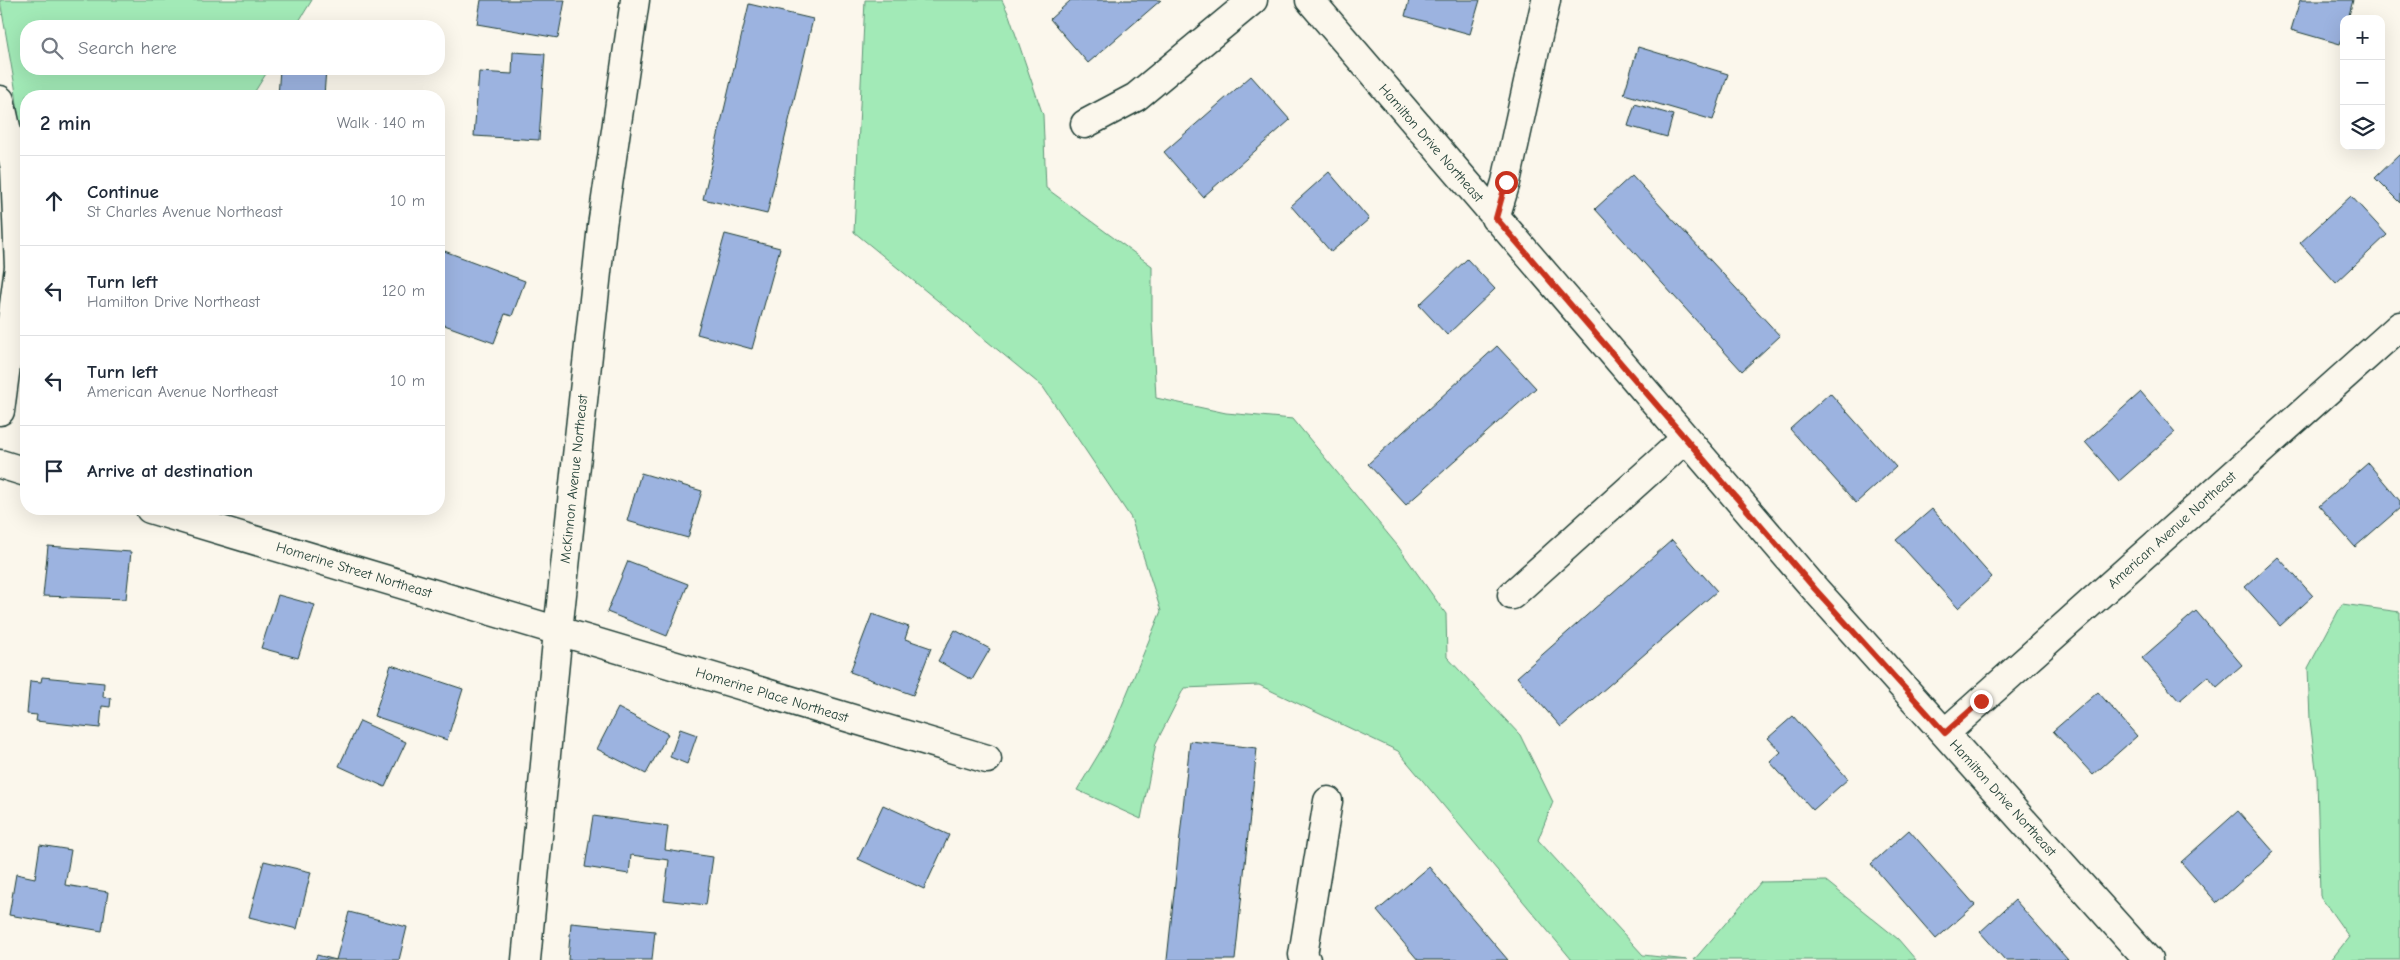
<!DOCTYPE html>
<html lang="en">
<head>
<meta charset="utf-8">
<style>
  body { margin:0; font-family:"Comic Neue",sans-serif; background:#f2f2f3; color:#1f2937 }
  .controls { position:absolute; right:15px; top:15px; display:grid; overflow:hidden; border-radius:10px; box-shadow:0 5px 20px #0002 }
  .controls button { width:45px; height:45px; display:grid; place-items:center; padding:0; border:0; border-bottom:1px solid #e0e1e3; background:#fff; color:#1f2937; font:25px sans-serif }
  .stop { position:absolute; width:15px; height:15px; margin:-11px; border:4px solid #c8321e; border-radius:50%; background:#fff }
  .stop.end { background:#c8321e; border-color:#fff; box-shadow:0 1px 5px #0008 }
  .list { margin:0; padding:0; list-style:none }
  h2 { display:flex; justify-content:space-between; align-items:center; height:65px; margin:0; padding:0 20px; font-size:21px }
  h2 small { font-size:16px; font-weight:400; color:#747a83 }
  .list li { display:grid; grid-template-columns:32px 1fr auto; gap:15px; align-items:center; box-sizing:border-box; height:90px; padding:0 20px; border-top:1px solid #e0e1e3 }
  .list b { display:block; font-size:19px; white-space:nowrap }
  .list p { margin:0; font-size:16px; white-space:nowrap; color:#747a83 }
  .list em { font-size:16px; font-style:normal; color:#747a83 }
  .icon { flex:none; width:28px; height:28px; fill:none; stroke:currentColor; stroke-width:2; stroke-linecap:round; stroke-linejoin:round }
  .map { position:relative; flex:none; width:2400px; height:960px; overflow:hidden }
  .search { position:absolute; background:#fff; box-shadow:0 5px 20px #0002; left:20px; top:20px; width:425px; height:55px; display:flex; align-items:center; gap:12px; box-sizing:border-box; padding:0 18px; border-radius:20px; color:#747a83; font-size:19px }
  .panel { position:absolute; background:#fff; box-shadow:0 5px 20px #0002; left:20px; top:90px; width:425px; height:425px; border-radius:20px }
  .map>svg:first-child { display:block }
</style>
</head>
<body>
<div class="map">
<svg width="2400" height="960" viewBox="0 0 2400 960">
  <rect width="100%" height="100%" fill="#fbf7ec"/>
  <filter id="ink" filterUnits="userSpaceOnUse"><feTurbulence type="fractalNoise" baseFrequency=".02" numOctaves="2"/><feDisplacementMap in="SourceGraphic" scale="10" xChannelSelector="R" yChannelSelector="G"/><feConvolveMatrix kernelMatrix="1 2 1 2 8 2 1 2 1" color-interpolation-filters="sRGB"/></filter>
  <g filter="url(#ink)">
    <!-- green -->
    <path fill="#a2eab7" stroke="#609476" d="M0 0H312L296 26H26V69H269L252 96H26V183L15 87Z
      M865 0H1002L1009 15 1043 115 1046 188 1152 266V321L1156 398 1226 413 1293 419 1397 545 1446 614 1447 657 1520 735 1553 802 1538 840 1643 955 1687 960H1572L1398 751 1259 685 1184 688 1156 743 1141 819 1077 790 1109 737 1161 611 1131 518 1043 387 854 232Z
      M2342 604 2400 612V960H2331L2349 937 2320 896 2317 777 2310 720 2308 668Z
      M1826 881 1898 939 1916 960H1694L1761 882Z"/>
    <!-- building -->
    <path fill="#9cb3e0" stroke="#1f3d34" d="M481 0H565L558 38 477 24Z
      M1071 0H1161L1088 63 1050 19Z
      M1409 0H1480L1470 34 1405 16Z
      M2300 0H2353L2348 19H2344V33L2340 44 2291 30Z
      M749 4 813 19 767 214 703 199Z
      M1638 47 1728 74 1713 120 1624 94Z
      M513 52 545 54 539 140 474 136 479 72 512 74Z
      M280 69H326L324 96H278Z
      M1251 76 1290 120 1203 197 1164 152Z
      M1635 104 1673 115 1667 137 1628 126Z
      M2400 154V203L2375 178Z
      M1329 172 1369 219 1331 252 1291 206Z
      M1632 175 1780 336 1742 371 1595 209Z
      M2351 196 2387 235 2336 283 2300 243Z
      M725 234 780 248 752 349 697 334Z
      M439 249 525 281 512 316 505 314 494 343 439 323Z
      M1467 259 1495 289 1447 335 1419 305Z
      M1497 346 1536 388 1406 505 1368 464Z
      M2141 392 2175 432 2119 481 2085 442Z
      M1830 393 1896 467 1856 503 1790 429Z
      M2368 463 2400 501V508L2355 547 2319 506Z
      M641 473 702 491 688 538 627 521Z
      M1932 509 1992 577 1958 608 1896 540Z
      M1672 540 1717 591 1561 727 1517 677Z
      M48 546 131 552 126 599 43 596Z
      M2278 557 2313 596 2280 626 2245 587Z
      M628 561 688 584 667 636 607 612Z
      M278 595 315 605 298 658 261 648Z
      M2196 611 2242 665 2217 687 2208 676 2179 701 2142 658Z
      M872 614 909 627 905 639 931 648 913 695 850 672Z
      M955 630 990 649 972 680 938 661Z
      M391 665 463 689 447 740 374 716Z
      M42 677 104 683 103 697 111 698 110 707 102 706 100 728 36 721 37 715 27 714 30 681 41 682Z
      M2098 692 2137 736 2093 775 2053 731Z
      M618 708 668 734 646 774 597 749Z
      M1793 716 1848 779 1813 810 1770 762 1781 752 1768 738Z
      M360 721 406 742 385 787 339 766Z
      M680 729 697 735 687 764 670 757Z
      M1190 741 1257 748 1235 960H1167Z
      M883 805 949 835 924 889 858 859Z
      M2238 811 2274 852 2217 903 2181 862Z
      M593 816 668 826 665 850 713 857 706 905 664 900 669 860 631 855 629 874 585 867Z
      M1909 830 1975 905 1936 939 1871 864Z
      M40 845 71 850 65 885 108 892 102 931 9 915 16 874 35 878Z
      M264 861 311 872 297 929 249 917Z
      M1429 867 1508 960H1418L1377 911Z
      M2015 900 2068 960H2005L1980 932Z
      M349 912 407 927 399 960H315L317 955 336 960Z
      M571 923 655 931 652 960H568Z"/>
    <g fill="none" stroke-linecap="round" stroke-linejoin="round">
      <!-- minor casing -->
      <g stroke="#1f3d34" stroke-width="31">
        <path id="minor" d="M1310 0 1815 589 2148 960
          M0 100 15 168 19 267 0 411
          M1085 124 1136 97 1253 0
          M1495 218 1506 182 1546 0
          M0 464 26 472
          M150 509 987 759
          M1512 595 1685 439
          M1945 733 2400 326
          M526 960 558 631 602 226 635 0
          M1306 960 1303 955 1328 801"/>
      </g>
      <!-- minor -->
      <use href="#minor" stroke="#fbf7ec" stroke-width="28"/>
    </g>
  </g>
  <g fill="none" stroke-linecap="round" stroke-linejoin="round" filter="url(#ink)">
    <!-- route -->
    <path stroke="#c8321e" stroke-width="6" d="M1506 182 1496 218 1815 589 1945 733 1981 701"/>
  </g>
  <g text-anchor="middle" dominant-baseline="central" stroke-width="5" stroke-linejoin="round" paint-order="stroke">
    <!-- street labels -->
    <g font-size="14" fill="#1f3d34" stroke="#fbf7ec">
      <text transform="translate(1431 143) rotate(49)">Hamilton Drive Northeast</text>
      <text transform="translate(574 479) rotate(-84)">McKinnon Avenue Northeast</text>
      <text transform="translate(2172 530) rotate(-42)">American Avenue Northeast</text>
      <text transform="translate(354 570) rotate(17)">Homerine Street Northeast</text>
      <text transform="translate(772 695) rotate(17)">Homerine Place Northeast</text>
      <text transform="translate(2003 798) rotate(48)">Hamilton Drive Northeast</text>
    </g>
  </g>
</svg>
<div class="controls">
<button>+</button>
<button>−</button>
<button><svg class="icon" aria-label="layers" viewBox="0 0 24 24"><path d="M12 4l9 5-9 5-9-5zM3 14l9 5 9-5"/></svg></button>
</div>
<div class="stop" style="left:1506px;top:182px"></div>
<div class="stop end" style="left:1981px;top:701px"></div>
<div class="search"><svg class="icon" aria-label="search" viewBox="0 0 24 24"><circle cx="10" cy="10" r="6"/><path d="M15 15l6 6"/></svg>Search here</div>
<section class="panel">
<h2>2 min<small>Walk · 140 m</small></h2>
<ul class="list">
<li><svg class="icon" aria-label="ahead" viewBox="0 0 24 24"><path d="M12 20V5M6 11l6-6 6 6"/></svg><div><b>Continue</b><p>St Charles Avenue Northeast</p></div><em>10 m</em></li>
<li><svg class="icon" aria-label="left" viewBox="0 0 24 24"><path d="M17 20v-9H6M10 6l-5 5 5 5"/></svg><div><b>Turn left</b><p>Hamilton Drive Northeast</p></div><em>120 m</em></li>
<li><svg class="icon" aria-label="left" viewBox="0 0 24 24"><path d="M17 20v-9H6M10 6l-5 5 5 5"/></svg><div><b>Turn left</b><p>American Avenue Northeast</p></div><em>10 m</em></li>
<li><svg class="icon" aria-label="arrive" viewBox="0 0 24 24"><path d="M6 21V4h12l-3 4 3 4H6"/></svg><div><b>Arrive at destination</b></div></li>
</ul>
</section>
</div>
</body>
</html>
